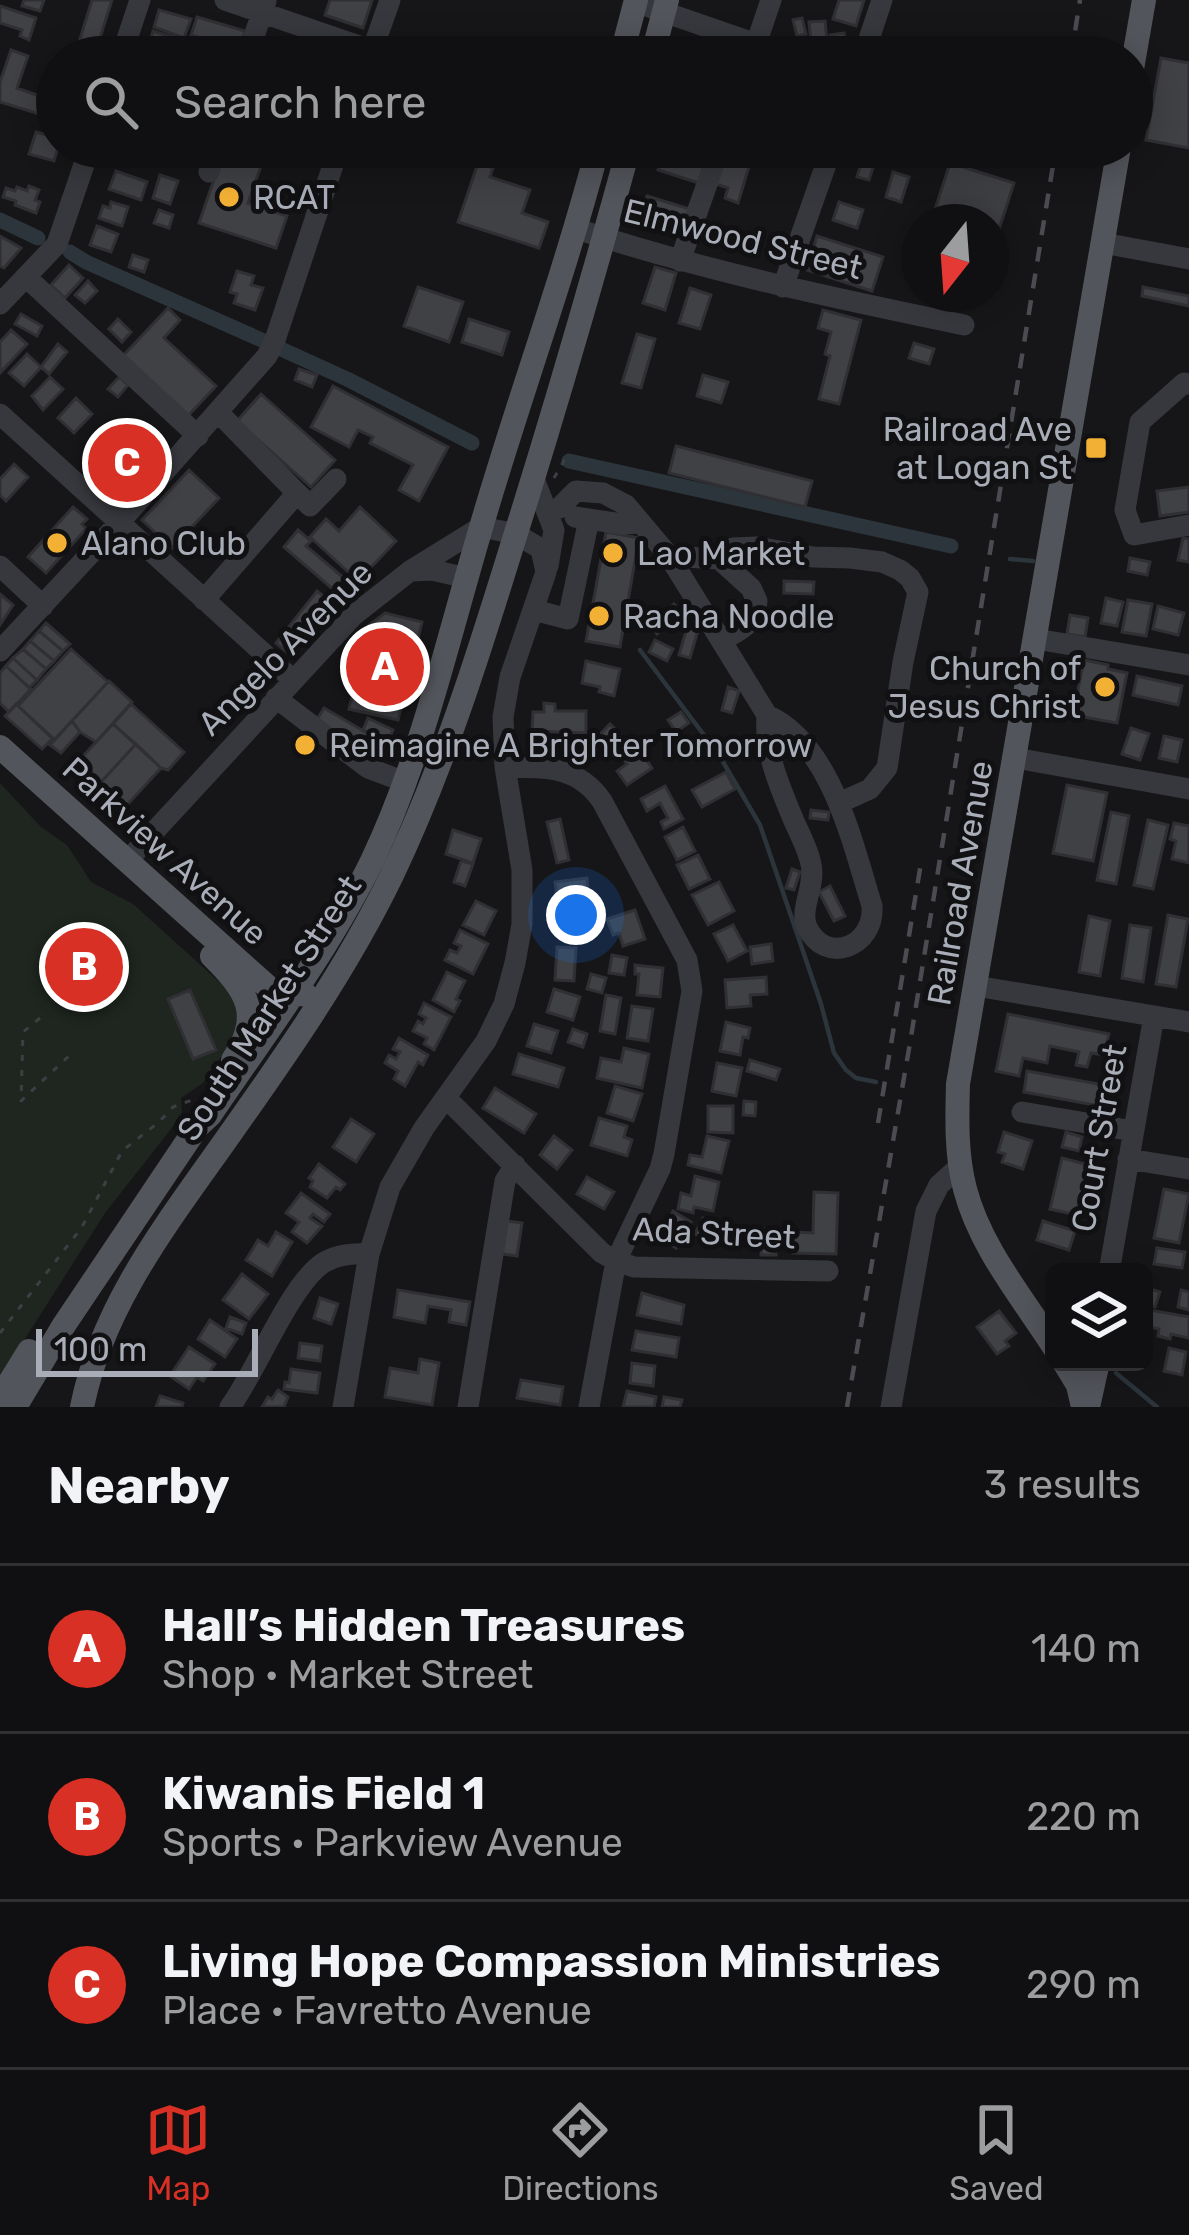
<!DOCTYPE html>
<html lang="en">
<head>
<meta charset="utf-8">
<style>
  body { margin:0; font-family:Rubik,sans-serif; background:#19191b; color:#f1f3f6 }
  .controls { position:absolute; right:36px; bottom:36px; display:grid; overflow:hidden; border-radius:18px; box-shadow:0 6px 30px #0003 }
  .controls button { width:108px; height:108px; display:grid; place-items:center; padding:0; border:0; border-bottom:3px solid #303032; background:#101012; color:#f1f3f6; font:60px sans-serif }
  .compass { position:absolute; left:901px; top:204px; width:108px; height:108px; border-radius:50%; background:#101012; box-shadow:0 6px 30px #0003; rotate:197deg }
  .scale { position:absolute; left:36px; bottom:30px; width:222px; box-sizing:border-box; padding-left:12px; border:6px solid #a8adb8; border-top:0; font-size:33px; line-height:42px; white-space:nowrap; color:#a8adb8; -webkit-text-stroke:9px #111113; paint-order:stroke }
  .you { position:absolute; left:576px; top:915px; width:42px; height:42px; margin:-30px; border:9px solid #fff; border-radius:50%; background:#1a73e8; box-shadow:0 0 0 18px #1a73e833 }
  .badge { display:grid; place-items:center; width:78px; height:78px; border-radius:50%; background:#d93025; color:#fff; font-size:39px; font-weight:700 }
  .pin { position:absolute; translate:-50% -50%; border:6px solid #fff; box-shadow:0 3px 12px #0006 }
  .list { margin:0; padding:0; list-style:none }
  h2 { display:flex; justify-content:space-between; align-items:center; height:156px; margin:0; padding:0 48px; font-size:51px }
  h2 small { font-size:39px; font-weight:400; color:#9c9d9f }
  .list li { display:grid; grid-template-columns:78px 1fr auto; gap:36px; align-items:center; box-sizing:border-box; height:168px; padding:0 48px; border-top:3px solid #303032 }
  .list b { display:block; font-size:45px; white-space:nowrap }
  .list p { margin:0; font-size:39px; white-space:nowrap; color:#9c9d9f }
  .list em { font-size:39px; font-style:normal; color:#9c9d9f }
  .icon { flex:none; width:66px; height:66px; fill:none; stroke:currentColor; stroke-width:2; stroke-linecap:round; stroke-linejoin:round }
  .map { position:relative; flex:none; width:1189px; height:1407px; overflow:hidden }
  .search { position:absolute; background:#101012; box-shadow:0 6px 30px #0003; left:36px; right:36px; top:36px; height:132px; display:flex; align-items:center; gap:30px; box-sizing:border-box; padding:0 42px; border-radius:66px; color:#9c9d9f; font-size:45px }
  .sheet { height:660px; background:#101012 }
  nav { display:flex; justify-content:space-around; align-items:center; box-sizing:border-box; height:168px; border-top:3px solid #303032; background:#101012; font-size:33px; color:#9c9d9f }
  nav a { display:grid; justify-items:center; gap:6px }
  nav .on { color:#d93025 }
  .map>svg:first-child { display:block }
</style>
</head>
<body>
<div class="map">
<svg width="1189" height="1407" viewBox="0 0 1189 1407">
  <rect width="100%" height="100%" fill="#161618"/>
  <!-- green -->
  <path fill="#1e261f" d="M0 783 41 827 67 845 91 882 133 904 226 988 234 1000 238 1009 236 1030 228 1047 203 1083 181 1098 182 1112 178 1120 105 1213 0 1378Z"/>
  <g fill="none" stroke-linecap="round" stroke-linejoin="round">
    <!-- stream -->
    <path stroke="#2c353c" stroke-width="4.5" d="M1010 559 1033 561
      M640 650 719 755 760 825 821 1004 834 1053 846 1070 856 1078 876 1082
      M1116 1373 1157 1407"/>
    <!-- canal -->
    <path stroke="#2c353c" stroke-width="15" d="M0 220 38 238
      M70 252 86 262 266 342
      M281 349 347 379 472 443
      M569 461 951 546"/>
  </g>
  <!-- building -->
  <path fill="#404145" stroke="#303034" stroke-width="3" d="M24 0H44L40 11 22 6Z
    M92 0H112L94 57 76 52Z
    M330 0H372L363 28 325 15Z
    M839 0H864L856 26 833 19Z
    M0 6 36 18 29 40 20 36 22 30 0 23Z
    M159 10 191 19 184 38 154 27Z
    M197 17 245 31 239 50 191 35Z
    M802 18 806 34 797 36 793 20Z
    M825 21 827 41 811 42 809 22Z
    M153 31 188 42 183 57 145 56Z
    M844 33 846 47 833 49 830 35Z
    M694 40 745 57H688Z
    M981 43 995 47 992 57H976Z
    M11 50 28 56 17 88 45 98 39 114 0 102V82Z
    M1161 58 1189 63V148L1146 140Z
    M49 95 57 97V116L44 112Z
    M36 132 57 138 58 147 54 161 29 154Z
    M225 147H251L266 152 248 203 287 216 276 248 199 223Z
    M665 147H700L698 155 709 159 702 184 658 170Z
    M866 147H880L869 180 857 177Z
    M724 159 749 167 738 203 725 198 728 188 716 184Z
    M478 163 493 168 490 177 530 190 522 213 548 222 539 248 458 222Z
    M950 163 1014 183 991 254V222H931Z
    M116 171 147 182 141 200 109 189Z
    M893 172 909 177 901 202 886 197Z
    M160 175 178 181 170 204 153 198Z
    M29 186 39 190 35 200 40 202 36 213 15 205 16 201 3 197 6 188 15 191 17 187 27 191Z
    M647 196 693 210 684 239 667 233 672 219 642 210Z
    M111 202 128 207 122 226 99 218 103 206 110 208Z
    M839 202 863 210 857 228 833 220Z
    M159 210 173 215 169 228 154 223Z
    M97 226 118 234 111 252 90 245Z
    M0 236 21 248 4 268 0 266Z
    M817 236 883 257 872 291 807 270Z
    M133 255 148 260 144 272 129 267Z
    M69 265 83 278 65 298 51 285Z
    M655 267 676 273 665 310 643 303Z
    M237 271 254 276 251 285 263 288 255 310 234 303 237 294 230 292Z
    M88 281 97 291 85 303 75 295Z
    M418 287 463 302 449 342 404 326Z
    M1143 287 1189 296V306L1142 296Z
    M690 288 711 295 700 329 679 323Z
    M168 308 180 320 164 338 216 386 187 417 122 357Z
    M823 310 861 320 839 404 819 399 830 356 825 354 831 332 818 328Z
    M21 314 42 326 37 336 15 324Z
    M118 319 131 332 122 342 109 329Z
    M469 319 509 332 502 355 462 342Z
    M11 330 27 344 0 373V342Z
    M637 334 655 339 641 388 622 383Z
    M914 343 934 349 929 364 909 358Z
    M58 344 67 352 49 374 41 367Z
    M27 354 41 367 24 386 9 373Z
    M299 369 317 375 312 387 295 380Z
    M703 375 728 382 721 403 697 396Z
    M50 377 63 389 43 410 32 396Z
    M119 377 128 385 118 397 108 389Z
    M333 386 448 447 419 501 399 490 413 465 370 443 373 437 358 430 349 447 311 427Z
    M261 394 335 460 311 487 237 421Z
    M76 398 92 414 74 433 58 418Z
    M136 428 161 451 118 497 93 475Z
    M676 446 812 481 805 507 669 473Z
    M14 464 28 477 6 501 0 495V479Z
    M189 470 219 498 172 548 142 520Z
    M1189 487V512L1160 516 1157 491Z
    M73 507 87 519 82 524 86 529 46 573 28 557Z
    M360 507 396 541 358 581 310 537 326 519 339 531Z
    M298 530 311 541 306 546 352 585 342 597 284 547Z
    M606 532 639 538 620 647 586 641Z
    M1183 538 1189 539V562L1178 560Z
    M1130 558 1150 562 1147 575 1128 571Z
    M784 581 814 582 813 594 784 593Z
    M317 591 331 602 289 654 276 643Z
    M0 594 13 605 0 625Z
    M1106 598 1123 602 1117 626 1101 623Z
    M1128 600 1152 604 1146 636 1122 632Z
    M674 604 682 613 657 634 649 625Z
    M1158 606 1184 613 1178 635 1153 629Z
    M385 613 422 622 398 720 349 709 369 625Z
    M1070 615 1088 618 1085 637 1067 634Z
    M46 623 70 644 63 651 39 631Z
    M688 624 699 627 690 658 679 655Z
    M39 631 63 651 54 661 30 641Z
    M655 640 673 649 667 661 649 652Z
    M30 641 54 661 46 669 23 649Z
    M23 649 46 669 37 680 13 658Z
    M71 649 108 682 54 740 18 706Z
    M13 658 37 680 29 688 6 666Z
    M1084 660 1108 665V669L1127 673 1117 723 1073 715Z
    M586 661 620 669 614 696 599 692 600 687 582 683Z
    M6 666 31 689 9 712 0 703V673Z
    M1137 676 1182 686 1178 705 1133 695Z
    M109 681 132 702 96 742 80 732 72 721Z
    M728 687 739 691 732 713 722 710Z
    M544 703 555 704V711H586V733L532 731 533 712H544Z
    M16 704 53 738 42 749 5 716Z
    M131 704 184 752 168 770 161 768 113 724Z
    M324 708 386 744 378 758 316 721Z
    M681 712 689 723 676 732 668 720Z
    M368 718 393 730 388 741 363 730Z
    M72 721 80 732 61 753 50 745Z
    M113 724 136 744 92 792 69 771Z
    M610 724 621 735 600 757 589 746Z
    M1131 728 1149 734 1140 760 1122 754Z
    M1164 736 1182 740 1177 762 1159 758Z
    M631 738 652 768 627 785 617 771 627 764 616 749Z
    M136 744 161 768 117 816 91 793Z
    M726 772 735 789 702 807 692 790Z
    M1067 785 1107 793 1093 861 1053 853Z
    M665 786 683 819 664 829 661 822 668 818 660 803 647 811 641 799Z
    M811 810 829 812 828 820 810 818Z
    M1111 812 1129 816 1116 884 1097 880Z
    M560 819 569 860 557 863 547 822Z
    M1148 820 1168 825 1153 889 1134 885Z
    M1174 823 1189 826V863L1172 859 1176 841 1170 839Z
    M683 827 695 851 677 860 665 837Z
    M453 830 481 839 473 863 446 854Z
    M698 855 710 879 689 889 677 865Z
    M461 861 473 864 465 886 454 882Z
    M792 869 800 872 794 890 786 888Z
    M587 878 589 900 558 904 555 882Z
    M719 882 734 911 708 925 692 895Z
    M830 886 845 916 834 921 819 892Z
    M476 901 496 911 484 935 463 925Z
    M635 910 645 939 623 946 619 933 613 935 607 919Z
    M1168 915 1188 919 1176 987 1156 984Z
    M1089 916 1110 921 1100 976 1079 972Z
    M733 925 747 951 728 961 714 934Z
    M1130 925 1151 928 1143 982 1122 978Z
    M460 930 488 944 473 974 445 960 450 950 457 953 461 946 454 943Z
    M771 944 773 961 752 964 750 947Z
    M557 947 576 948 574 981 555 980Z
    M612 955 627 958 624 975 609 973Z
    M635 965 663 968 660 997 637 995 639 974H635Z
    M447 972 465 981 456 999 460 1001 454 1012 433 1000Z
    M591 974 606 978 602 993 587 989Z
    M766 977 767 994 750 995 751 1006 727 1008 725 980Z
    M554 989 580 997 573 1020 547 1012Z
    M190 990 216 1050 193 1059 168 999Z
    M606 995 621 998 615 1034 600 1031Z
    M424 1003 451 1017 434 1050 424 1044 427 1038 413 1031 418 1021 423 1024 426 1018 419 1014Z
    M632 1006 653 1009 648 1041 627 1038Z
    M1008 1014 1109 1034 1104 1055 1091 1053 1087 1067 1076 1065 1079 1052 1050 1046 1047 1063 1023 1058 1019 1076 996 1071Z
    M726 1022 750 1028 748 1038 743 1037 740 1055 720 1051Z
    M534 1024 558 1031 551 1053 527 1046Z
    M573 1029 587 1034 583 1047 568 1042Z
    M399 1038 428 1055 423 1065 418 1062 405 1086 394 1079 398 1071 385 1063 389 1055 396 1059 400 1052 393 1049Z
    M624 1048 649 1054 642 1088 597 1078 601 1058 621 1062Z
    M519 1054 564 1068 558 1087 513 1074Z
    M750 1060 780 1069 776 1080 747 1071Z
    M717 1063 742 1068 736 1096 712 1091Z
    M1027 1071 1109 1086 1105 1107 1024 1092Z
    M615 1086 642 1094 633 1121 607 1113Z
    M495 1088 536 1114 524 1133 483 1108Z
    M744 1101 756 1102 755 1116 743 1115Z
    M708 1106H733V1133L708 1132Z
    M599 1118 627 1126 624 1137 632 1140 627 1156 591 1145Z
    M351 1119 374 1134 356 1162 333 1147Z
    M1004 1132 1032 1141 1023 1169 1002 1162 1005 1154 998 1152Z
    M1066 1132 1082 1137 1079 1151 1062 1147Z
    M554 1136 572 1150 557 1169 540 1155Z
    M707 1136 729 1141 721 1173 688 1165 690 1155 702 1157Z
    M1062 1158 1093 1166 1081 1216 1050 1209Z
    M319 1164 345 1184 340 1190 336 1187 327 1198 310 1187 313 1181 309 1178Z
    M695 1176 719 1182 713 1211 694 1207 693 1213 678 1209 681 1193 691 1196Z
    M587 1177 614 1192 604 1209 577 1194Z
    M1164 1189 1189 1194 1179 1243 1154 1238Z
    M814 1192 838 1193 836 1254 793 1253 794 1232 813 1233Z
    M301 1193 330 1214 324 1222 313 1214 310 1218 322 1226 307 1243 292 1232 299 1222 286 1213Z
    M673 1211 691 1222 676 1248 658 1237Z
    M703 1218 718 1225 710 1241 695 1234Z
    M507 1221 522 1223 517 1256 502 1254Z
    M1043 1221 1075 1231 1069 1250 1037 1240Z
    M762 1229H777L776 1255H761Z
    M276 1232 292 1242 272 1276 246 1260 258 1240 268 1246Z
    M1157 1248 1185 1252 1182 1268 1154 1264Z
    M242 1274 268 1294 249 1319 223 1300Z
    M1144 1287 1160 1292 1155 1307 1144 1304Z
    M398 1290 470 1302 466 1325 449 1322 451 1310 428 1306 425 1323 394 1317Z
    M1181 1290 1189 1292V1310L1178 1307Z
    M642 1293 684 1305 681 1324 637 1315Z
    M320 1298 338 1304 331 1324 314 1318Z
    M1144 1309 1189 1317V1338L1171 1334 1170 1339 1158 1336 1159 1329 1150 1327 1149 1335 1144 1334Z
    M999 1311 1016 1333 1005 1341 1009 1346 997 1354 977 1327Z
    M230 1317 246 1323 242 1334 226 1328Z
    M210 1320 237 1339 225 1357 198 1339Z
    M636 1331 679 1338 676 1357 632 1350Z
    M300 1343 322 1346 320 1361 298 1358Z
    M189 1347 215 1364 203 1381 197 1377 189 1389 170 1376Z
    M1169 1348 1186 1352 1182 1375 1164 1371Z
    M420 1359 439 1363 432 1405 385 1397 390 1368 418 1373Z
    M632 1363 655 1366 653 1386 630 1383Z
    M291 1369 320 1373 317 1393 284 1389 285 1382 289 1383Z
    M521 1380 563 1387 560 1405 517 1398Z
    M278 1390 288 1397 284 1407H262L268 1397 272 1399Z
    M627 1391 656 1397 654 1407H623Z
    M160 1396 183 1403 182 1407H156Z
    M664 1397 682 1400 680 1407H662Z"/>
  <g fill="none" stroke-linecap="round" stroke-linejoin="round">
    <!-- path -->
    <path stroke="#3d3f44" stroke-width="3" stroke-dasharray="6 9" stroke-linecap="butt" d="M554 478 568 454
      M40 1018 23 1032 21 1101 71 1054
      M0 1333 82 1227 122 1151 159 1122 173 1107 195 1099"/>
    <!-- minor -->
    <path stroke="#37383d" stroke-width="21" d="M225 0 391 57
      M635 2 794 57
      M752 56 771 0
      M121 57 140 0
      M247 57 266 1
      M370 57 390 0
      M863 57 882 0
      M209 172 217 147
      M577 229C704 271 834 298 964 325
      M1103 243 1189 259
      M680 261 720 147
      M26 277 198 436
      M783 287 832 147
      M0 304 57 244 90 147
      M1189 384 1184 383 1140 422 1125 510 1134 535 1189 525
      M0 414 293 680
      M534 479 554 530 548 566
      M297 493 310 506 336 479
      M559 508 576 491 603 493 626 505 669 556 767 715C764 751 780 788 794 821 800 835 808 849 811 864 816 886 799 909 807 927 825 966 875 947 872 906 853 845 831 743 767 715
      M575 517 622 524 640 523
      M669 556 719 559 733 548 757 547 813 557 850 558 882 562 900 570 910 578 918 592 903 662 887 768 870 789 839 803
      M719 559 751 588 757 601C754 624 741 631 721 640
      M0 566 43 606
      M411 571 432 570 467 578
      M204 600 297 493 218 412
      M534 610 568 619 589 519
      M1036 639 1189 665
      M0 651 118 524 267 356 275 340 339 147
      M276 698 368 768 405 782
      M1015 758 1189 789
      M505 767C545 768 577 765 602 801L687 960 692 991 664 1154 660 1169 616 1261 589 1407
      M127 861 354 615 410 571 481 527 516 534 541 549 546 572 510 677 503 717 505 767 522 870V924L515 963 504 1004 486 1041 424 1128 390 1187 369 1254 343 1407
      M976 986 1189 1022
      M446 1098 602 1253 616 1261 634 1267 828 1271
      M1022 1112 1133 1131
      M1128 1159 1189 1169
      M1109 1272 1154 1016
      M230 1407C257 1370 290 1285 323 1263 337 1254 353 1253 369 1254
      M468 1407 505 1181 515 1165
      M891 1407 926 1211 939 1185 960 1166"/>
    <!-- major -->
    <path stroke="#53555c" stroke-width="24" d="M621 57 636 0
      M652 57 667 0
      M1132 69 1144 0
      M0 747 269 988 285 995 305 994
      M212 956C246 990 264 1014 233 1060
      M1054 1347C1022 1297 980 1247 965 1189 956 1155 957 1119 958 1084L1119 147
      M1064 1362 1078 1385 1083 1407
      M0 1398 29 1351
      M15 1407 64 1325 197 1127 210 1115C266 1032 328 951 372 861 422 756 447 642 480 531 517 403 564 277 598 147
      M82 1407C102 1307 165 1226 223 1144 284 1058 346 970 392 875 442 770 477 659 511 549 553 416 592 282 629 147
      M1088 1407 1098 1362"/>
    <!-- rail -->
    <path stroke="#4a4c52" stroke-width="4.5" stroke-dasharray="15 12" stroke-linecap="butt" d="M1071 57 1080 0
      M878 1123 922 857
      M847 1407 910 1043 1056 147"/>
  </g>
  <!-- markers -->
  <g fill="#f2b134" stroke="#111113" stroke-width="4.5">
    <circle cx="229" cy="197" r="12"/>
    <rect x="1084" y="436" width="24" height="24" rx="6"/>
    <circle cx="57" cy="543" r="12"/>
    <circle cx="613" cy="553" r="12"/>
    <circle cx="599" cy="616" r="12"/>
    <circle cx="1105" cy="687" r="12"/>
    <circle cx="305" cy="745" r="12"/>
  </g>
  <g text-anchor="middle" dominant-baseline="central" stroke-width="10" stroke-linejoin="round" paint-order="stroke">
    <!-- poi labels -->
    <g font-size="33" fill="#a8adb8" stroke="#111113" text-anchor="start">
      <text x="253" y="197">RCAT</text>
      <text x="1072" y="429" text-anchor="end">Railroad Ave<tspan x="1072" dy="38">at Logan St</tspan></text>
      <text x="81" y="543">Alano Club</text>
      <text x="637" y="553">Lao Market</text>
      <text x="623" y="616">Racha Noodle</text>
      <text x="1081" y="668" text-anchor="end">Church of<tspan x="1081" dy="38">Jesus Christ</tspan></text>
      <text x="329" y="745">Reimagine A Brighter Tomorrow</text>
    </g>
    <!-- street labels -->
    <g font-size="33" fill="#a8adb8" stroke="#111113">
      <text transform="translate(743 239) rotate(14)">Elmwood Street</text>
      <text transform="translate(285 648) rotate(-45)">Angelo Avenue</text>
      <text transform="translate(165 851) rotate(42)">Parkview Avenue</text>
      <text transform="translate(960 883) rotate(-80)">Railroad Avenue</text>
      <text transform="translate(269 1008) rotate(-57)">South Market Street</text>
      <text transform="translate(1099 1138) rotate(-80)">Court Street</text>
      <text transform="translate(714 1233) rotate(3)">Ada Street</text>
    </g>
  </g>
</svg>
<div class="controls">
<button><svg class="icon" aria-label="layers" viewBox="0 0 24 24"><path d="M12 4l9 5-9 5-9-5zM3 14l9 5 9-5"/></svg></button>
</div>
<svg class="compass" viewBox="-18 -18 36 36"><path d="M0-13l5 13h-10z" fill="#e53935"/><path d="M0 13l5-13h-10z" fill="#9c9d9f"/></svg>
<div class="scale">100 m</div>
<div class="you"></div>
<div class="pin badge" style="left:385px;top:667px">A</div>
<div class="pin badge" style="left:84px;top:967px">B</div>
<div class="pin badge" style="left:127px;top:463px">C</div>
<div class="search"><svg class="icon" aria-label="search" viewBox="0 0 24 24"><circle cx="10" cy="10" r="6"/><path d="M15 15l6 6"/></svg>Search here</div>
</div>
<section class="sheet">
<h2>Nearby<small>3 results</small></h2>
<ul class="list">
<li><span class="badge">A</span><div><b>Hall’s Hidden Treasures</b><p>Shop · Market Street</p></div><em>140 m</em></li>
<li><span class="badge">B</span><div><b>Kiwanis Field 1</b><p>Sports · Parkview Avenue</p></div><em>220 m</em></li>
<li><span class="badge">C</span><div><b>Living Hope Compassion Ministries</b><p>Place · Favretto Avenue</p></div><em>290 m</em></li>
</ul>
</section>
<nav>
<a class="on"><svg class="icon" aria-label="map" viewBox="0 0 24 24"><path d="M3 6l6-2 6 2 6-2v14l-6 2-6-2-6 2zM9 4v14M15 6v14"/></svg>Map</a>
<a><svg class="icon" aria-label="directions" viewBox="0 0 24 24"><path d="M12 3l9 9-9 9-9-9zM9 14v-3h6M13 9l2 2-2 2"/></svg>Directions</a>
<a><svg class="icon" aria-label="saved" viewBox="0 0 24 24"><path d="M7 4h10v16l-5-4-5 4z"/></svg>Saved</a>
</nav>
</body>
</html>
